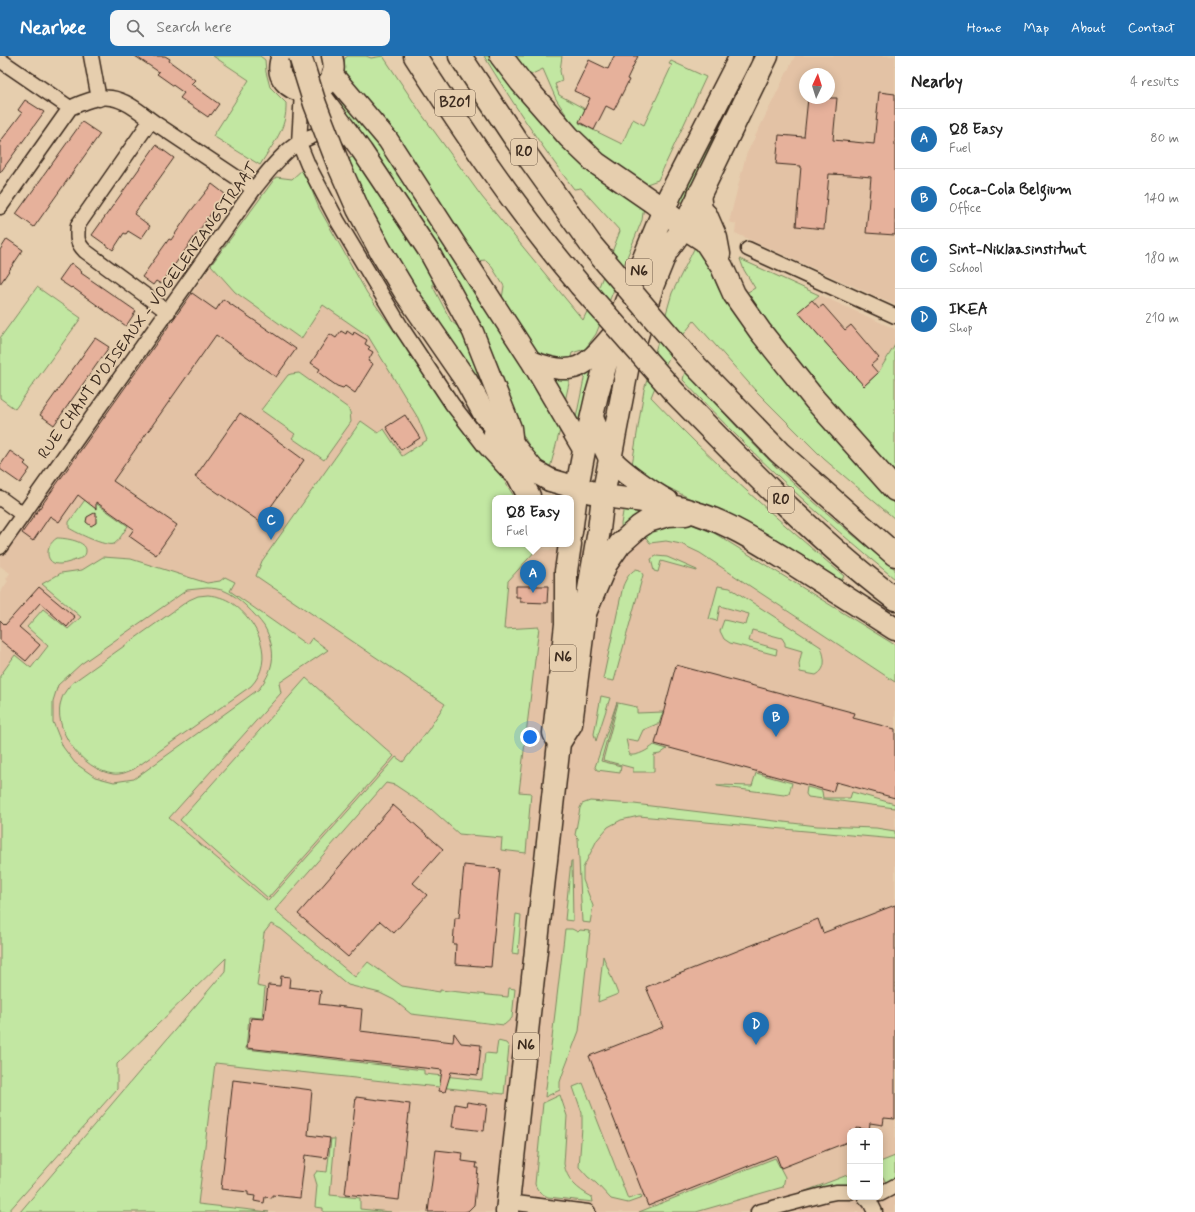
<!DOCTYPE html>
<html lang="en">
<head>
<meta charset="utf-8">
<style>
  body { margin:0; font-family:Mynerve,sans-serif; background:#f6f6f6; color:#222 }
  .controls { position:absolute; right:12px; bottom:12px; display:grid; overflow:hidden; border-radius:8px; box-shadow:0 2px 10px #0003 }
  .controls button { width:36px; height:36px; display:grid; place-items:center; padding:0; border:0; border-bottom:1px solid #e0e0e0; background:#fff; color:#222; font:20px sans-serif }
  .compass { position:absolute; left:799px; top:12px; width:36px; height:36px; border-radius:50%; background:#fff; box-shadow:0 2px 10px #0003; rotate:4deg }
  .you { position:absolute; left:530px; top:681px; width:14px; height:14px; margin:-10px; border:3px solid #fff; border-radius:50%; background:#1a73e8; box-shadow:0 0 0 6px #1a73e833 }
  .badge { display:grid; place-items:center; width:26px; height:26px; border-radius:50%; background:#1f6fb2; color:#fff; font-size:13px; font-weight:700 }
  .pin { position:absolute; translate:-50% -33px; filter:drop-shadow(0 1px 2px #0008) }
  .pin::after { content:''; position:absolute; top:21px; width:14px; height:12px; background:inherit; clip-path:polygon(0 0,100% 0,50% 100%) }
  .popup { position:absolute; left:492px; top:439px; width:82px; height:52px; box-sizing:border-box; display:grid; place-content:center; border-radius:8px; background:#fff; filter:drop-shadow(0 1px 3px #0005); font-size:13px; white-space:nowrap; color:#767676 }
  .popup b { font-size:15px; color:#222 }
  .popup::after { content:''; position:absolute; left:50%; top:100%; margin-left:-8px; border:8px solid transparent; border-top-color:#fff }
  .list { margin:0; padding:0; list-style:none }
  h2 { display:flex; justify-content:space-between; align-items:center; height:52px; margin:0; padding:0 16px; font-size:17px }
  h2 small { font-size:13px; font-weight:400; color:#767676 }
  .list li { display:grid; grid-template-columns:26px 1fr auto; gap:12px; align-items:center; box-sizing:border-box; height:60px; padding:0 16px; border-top:1px solid #e0e0e0 }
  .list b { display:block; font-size:15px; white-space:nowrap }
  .list p { margin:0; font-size:13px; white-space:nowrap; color:#767676 }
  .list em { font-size:13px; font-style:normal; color:#767676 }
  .icon { flex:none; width:22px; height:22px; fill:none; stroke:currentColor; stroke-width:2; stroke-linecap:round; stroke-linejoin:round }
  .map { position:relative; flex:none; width:895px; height:1156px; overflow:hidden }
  header { display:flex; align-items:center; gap:24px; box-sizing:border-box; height:56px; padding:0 20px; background:#1f6fb2; color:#fff }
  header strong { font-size:19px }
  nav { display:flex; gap:22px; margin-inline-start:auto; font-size:14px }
  .search { width:280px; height:36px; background:#f6f6f6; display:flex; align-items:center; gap:10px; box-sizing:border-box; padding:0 14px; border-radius:8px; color:#767676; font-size:15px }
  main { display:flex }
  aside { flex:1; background:#fff }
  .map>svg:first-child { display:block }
</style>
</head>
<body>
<header>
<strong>Nearbee</strong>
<div class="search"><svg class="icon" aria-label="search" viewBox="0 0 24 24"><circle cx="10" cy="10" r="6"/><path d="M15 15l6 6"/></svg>Search here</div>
<nav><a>Home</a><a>Map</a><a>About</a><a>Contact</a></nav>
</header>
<main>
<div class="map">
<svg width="895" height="1156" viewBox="0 0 895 1156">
  <rect width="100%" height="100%" fill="#e6ceae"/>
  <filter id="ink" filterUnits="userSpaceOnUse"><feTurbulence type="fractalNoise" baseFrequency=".025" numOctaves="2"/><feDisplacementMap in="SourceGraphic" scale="8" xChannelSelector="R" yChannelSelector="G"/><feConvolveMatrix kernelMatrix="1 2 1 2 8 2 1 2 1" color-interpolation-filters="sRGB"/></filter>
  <g filter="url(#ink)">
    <!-- built -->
    <path fill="#e3c2a5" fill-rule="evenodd" d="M795 0H895V249L735 177 736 168 729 166 746 99ZM805 18H829V42H805Z
      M276 121 390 292 433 397 495 488H533L538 493 622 498 642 475 650 487 666 485 681 488 700 497 895 626V1156H248L196 1149 203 1101 227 901 0 660V537L8 525 6 523 10 517 0 510V502ZM850 1075H880V1141H850Z
      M740 203 895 273V388L746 218Z"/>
    <!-- green -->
    <path fill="#c2e7a2" stroke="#7e8860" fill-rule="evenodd" d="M213 0H260L265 4 266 16 270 31 286 47C287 74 273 87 260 109L213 80 249 24Z
      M348 0H366L371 2 383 0 423 60 482 141 583 264 600 228 620 175 581 132 574 133C541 90 512 46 484 0H496L644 150 642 164 596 278 585 293 572 297 569 309 542 301 530 290 501 249 504 230 490 208 486 204 474 205 342 16 345 2Z
      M515 0H562L560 15 562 25 555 28 559 39 585 53 579 67 622 88 633 63 644 69 672 9 669 8 671 5 706 21 658 124 641 130 612 108 578 77 556 43 543 13 530 19Z
      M738 23 745 27 686 152 678 141Z
      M349 42 373 72 561 370 550 412 538 404 528 388 337 52Z
      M358 99 433 213V231L451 265 462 274 491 336 486 338 483 336 438 273 382 177 348 103Z
      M303 113 319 152 367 237 452 356 500 418 515 442H495V488H538L537 493 508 525 504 573 539 571 519 736 531 737 526 797 501 794 502 782 459 778 431 753 395 729 386 727 275 854 355 921 368 906 402 930 440 936V934L508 941 509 932 515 933 512 962 504 969 411 958 394 944 380 937 348 929 281 873 271 868 264 877 257 930 265 932 262 962 249 961 246 993 424 1014V1018L482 1024 485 997 496 998 498 985 506 987 509 991 504 1038 215 1007 198 1148 269 1156H20L225 915 226 902 117 1008V1033L8 1156H0V620L15 599 31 612 48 590 27 571 43 553 68 573 81 561 42 528 61 517 82 514 103 501 131 503 207 527 220 525 225 521 235 526 230 535 307 589 312 582 328 594 279 627 281 637 169 762 268 845 396 701 403 706 428 674 445 648 256 520 262 505 361 365 378 377 384 373 402 400 427 384 418 362 368 280 323 249 301 283 235 236 211 209 276 121 292 123ZM207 532C213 532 219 533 225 535 238 540 256 559 264 570 270 580 274 595 272 606 270 617 265 625 259 633L134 723 114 726 95 721 75 707 63 691 53 666V645L58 629 81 608 187 534Z
      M696 189 704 199 719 234 783 319 895 448V463L824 403 755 334 694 265C674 289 662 313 651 341 711 405 777 463 844 520L839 528 727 459 689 442 655 425 632 409 644 334 672 237Z
      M740 203 819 239 798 256 864 330 878 317 895 289V419L851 372 775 277 746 237 755 232 744 214Z
      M37 231 81 262 15 353 0 342V282Z
      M596 310 582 373 575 367 586 313Z
      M546 315 571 318 564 350Z
      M685 315C721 353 756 393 795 429 827 458 861 486 895 513V523C820 462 749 395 683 324Z
      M299 317 348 352 350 356 351 366 324 404 292 382 295 378 261 354 288 319 291 318Z
      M87 441 128 470C124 475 119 485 114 488 105 491 77 477 69 472V466Z
      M624 450 654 454 622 479 621 468Z
      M668 468H691L714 477 895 589V626L700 497 681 488 666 485 650 487 642 476Z
      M57 482C65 482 87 485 86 495 86 500 82 502 78 503 73 505 65 508 60 508 45 509 44 490 57 482Z
      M656 500 667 501 697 514V515L661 505 658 516 654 515 651 503Z
      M636 513 640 514 643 519 614 625 603 623 623 530C626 523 629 517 636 513Z
      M718 530 730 532 821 591C825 602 827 613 816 619L800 616 799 608 802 595 785 590V587L782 582 752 574 749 585 777 593 776 599 730 587 724 583 720 575 724 564 746 569 749 558 720 550 717 565 709 563Z
      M208 539C217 540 225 542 232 547 258 565 276 604 251 630L134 713C127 716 121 719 113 718 83 714 50 673 62 642 64 636 68 632 72 627L189 544 198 540Z
      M306 622 394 700 268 842 180 764Z
      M601 640 610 642 596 685 594 678Z
      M617 646 601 705 621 710 620 717 597 714 595 711Z
      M618 647 637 651V657L663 656 659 668H657L643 674 638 685 626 683 629 697 630 699C638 700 648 694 654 689L667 693 660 698 654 699V716H633V712L603 704Z
      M756 717 792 727 789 738 784 739 717 730V729L752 730Z
      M807 731 822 735 823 742H850L852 736 895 748V752L808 741 806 738Z
      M590 745 634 748 817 770 876 772 895 775V783L639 760 621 764 608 771 597 784 583 812V824L593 850 590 867 582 866 578 782 575 779 580 752 582 748Z
      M571 805H572L573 865 565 864Z
      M516 858 521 859 518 898 512 897Z
      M565 873H572L578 876 580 874 590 875 579 975 563 1017 560 1026V1034L545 1041Z
      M603 900 618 938 598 946Z
      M583 1027 628 1143 641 1139 642 1142 628 1147 611 1143 596 1127 588 1121 579 1111 582 1071V1057L573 1031Z
      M560 1039 567 1060 564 1108C567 1124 577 1133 592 1141L593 1146 548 1141C542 1138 537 1135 535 1128L543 1047Z
      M331 1083H335L330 1139 360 1142V1153L391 1156H323V1152L315 1151 317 1129 314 1119 317 1115 327 1116Z
      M895 1100V1125L887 1129 883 1121 880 1122V1106Z
      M775 1102 785 1121 783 1131 696 1156H639Z
      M850 1118V1128L780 1148 764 1147 798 1138Z"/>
    <!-- building -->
    <path fill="#e6b19b" stroke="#3b2a1e" d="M135 0H165L170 3 169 5 195 24 191 28 219 48 211 59 210 58 208 61 180 42 184 37 157 18 159 16Z
      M614 0H638L627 23 629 24 614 54 606 50 594 74 579 66 590 42 574 35 589 4 608 13Z
      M879 36 895 38V179L866 177 871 121 850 119 829 118 824 173 796 170 801 110 776 108 779 79 804 81 808 42H837L833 84 874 88Z
      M25 44 44 56 0 117V86L22 57 18 54Z
      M82 66 100 78 34 171 16 158Z
      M156 89 174 102 134 158 150 170 141 183 128 175 126 178 124 177 113 194 92 179Z
      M212 128 225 138 161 228 156 225 153 229 142 221 169 183 171 184 190 156Z
      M7 183 23 194 0 228V194Z
      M71 207 82 216 81 217 136 255 126 270 72 231 71 232 59 224Z
      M192 237 216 254 223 243 296 293 276 321 216 279 113 425 177 469 156 499 129 480 134 473 96 446V453L78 439 59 466 50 460 33 485 22 477Z
      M812 244 819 252 823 249 845 274 851 269 879 302 871 309 878 317 864 330 798 256Z
      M341 275 346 278 347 275 353 279 354 276 367 284 365 288 370 291 368 293 373 296 368 305 373 308 355 337 345 330 343 332 337 330 327 323 318 316 320 313 311 307 330 278 336 282Z
      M95 282 109 291 54 369 40 359Z
      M240 357 304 404 260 466 195 421Z
      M405 359 420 382 401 394 386 371Z
      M10 395 26 406 24 408 30 413 20 427 0 413V410Z
      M96 456V467L91 470 86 466 87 461Z
      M516 530H548L547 547 520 546V541H516Z
      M39 531 75 561 67 571 40 547 19 571 40 589 26 605 0 584V564L5 569Z
      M676 609 855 657 853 662 895 673V742L836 726 833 736 655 688Z
      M393 749 443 793 413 827 427 839 394 877 380 865 348 901 298 858Z
      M464 809 500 813 491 911 455 908 456 888H453L455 862H459Z
      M895 849V1063L884 1062 883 1069 870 1067 869 1074 857 1072 856 1075H850V1085L781 1112 776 1099 648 1150 589 1000 663 971 646 931 818 863 823 877Z
      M281 920 290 921 289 931 321 935 319 948 362 953 360 975 453 986 454 977 461 987 481 989 478 1019 451 1016 445 1036 439 1035 442 1014 247 992 251 962 264 963 268 929 280 930Z
      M233 1024 312 1034 308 1079 330 1082 327 1102 305 1099 300 1142 272 1139V1142L265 1141 264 1147 254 1145 255 1140 248 1139V1136L221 1133Z
      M356 1041 410 1048 399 1144 345 1138Z
      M467 1046 487 1049 484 1075 452 1071 455 1048 466 1050Z
      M436 1094 463 1097 462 1105 477 1107 476 1112H478L474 1149 468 1155 464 1156H428Z"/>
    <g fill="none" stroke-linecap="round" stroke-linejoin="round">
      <!-- street casing -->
      <g stroke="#3b2a1e" stroke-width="17">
        <path id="street" d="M91 0 99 43
          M0 4 70 52
          M302 36 299 87 308 109 337 164 403 274 452 348 486 392 510 418
          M151 64 78 169C77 181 76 186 85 195L168 256
          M0 151 70 52C83 46 97 40 111 42 130 45 145 61 161 71 192 92 223 112 254 133
          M748 193 895 260
          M0 442 22 458
          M0 491 254 133C275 107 296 77 333 76
          M880 1138 895 1130
          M865 1141 870 1146 875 1156
          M508 1146 588 1156
          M758 1156 826 1138 836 1136H850"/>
      </g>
      <!-- secondary casing -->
      <g stroke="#3b2a1e" stroke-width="23">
        <path id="secondary" d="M282 0C264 43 346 52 332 0
          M332 18 388 84 531 305 584 395
          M317 34 362 95 428 194 473 276 511 372 513 389
          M531 305C577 323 586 310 615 276"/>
      </g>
      <!-- primary casing -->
      <g stroke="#3b2a1e" stroke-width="25">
        <path id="primary" d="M513 389 534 415 550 424 591 436
          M571 476 577 431 584 395 597 338 615 276 626 246 670 139 741 0
          M559 687 554 677 566 568V515L570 488
          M507 1156 559 687 571 668 585 557 599 474 603 440 628 309 653 228 666 196 684 171 767 0"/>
      </g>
      <!-- highway casing -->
      <g stroke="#3b2a1e" stroke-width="25">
        <path id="highway" d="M415 0C466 79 519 157 580 229
          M460 0 514 81 592 190
          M501 0 521 26 569 81 596 107 654 147 691 176 705 185 722 211 734 238 760 275 815 344 895 434
          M339 110 358 153 380 194 407 239 467 326 484 357 513 389
          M699 138 701 154 706 159 716 182 719 198
          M688 302 779 396 895 499
          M675 337C745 409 815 482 895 543
          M592 362C598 375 603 390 610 402 619 414 654 438 667 445
          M495 377 529 440
          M603 440C636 444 668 447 699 458 733 469 764 490 795 509 828 530 862 552 895 573
          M585 557 606 508 620 488 639 471 648 465 668 459 686 458"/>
      </g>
      <!-- street -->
      <use href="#street" stroke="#e6ceae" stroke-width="14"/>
      <!-- secondary -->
      <use href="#secondary" stroke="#e6ceae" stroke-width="20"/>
      <!-- primary -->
      <use href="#primary" stroke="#e6ceae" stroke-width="22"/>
      <!-- highway -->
      <use href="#highway" stroke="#e6ceae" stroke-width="22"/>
      <!-- highway-bridge casing -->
      <g stroke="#3b2a1e" stroke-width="25" stroke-linecap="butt">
        <path id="highway-bridge" d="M300 0 315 48 339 110
          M592 190 688 302
          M580 229 675 337"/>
      </g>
      <!-- highway-bridge -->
      <use href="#highway-bridge" stroke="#e6ceae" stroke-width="22"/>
    </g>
  </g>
  <g text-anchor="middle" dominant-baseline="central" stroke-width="3.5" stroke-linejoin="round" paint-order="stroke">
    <!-- shield labels -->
    <g fill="#e6ceae" stroke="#6e5b49" stroke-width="1">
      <rect x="435" y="34" width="40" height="26" rx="3"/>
      <rect x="511" y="83" width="26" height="26" rx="3"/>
      <rect x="626" y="203" width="26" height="26" rx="3"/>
      <rect x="768" y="431" width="26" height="26" rx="3"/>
      <rect x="550" y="589" width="26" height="26" rx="3"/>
      <rect x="513" y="977" width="26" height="26" rx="3"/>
    </g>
    <g font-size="15" font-weight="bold" fill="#3b2a1e">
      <text x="455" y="47">B201</text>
      <text x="524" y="96">R0</text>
      <text x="639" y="216">N6</text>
      <text x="781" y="444">R0</text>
      <text x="563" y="602">N6</text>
      <text x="526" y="990">N6</text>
    </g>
    <!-- street labels -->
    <g font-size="16" fill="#3b2a1e" stroke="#e6ceae">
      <text transform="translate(148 255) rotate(-54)">RUE CHANT D'OISEAUX - VOGELENZANGSTRAAT</text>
    </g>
  </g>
</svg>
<div class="controls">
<button>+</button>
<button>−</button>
</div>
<svg class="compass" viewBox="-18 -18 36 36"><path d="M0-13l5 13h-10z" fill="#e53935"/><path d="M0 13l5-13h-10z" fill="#767676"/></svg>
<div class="you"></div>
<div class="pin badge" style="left:533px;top:537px">A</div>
<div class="popup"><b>Q8 Easy</b>Fuel</div>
<div class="pin badge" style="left:776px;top:681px">B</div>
<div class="pin badge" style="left:271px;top:484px">C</div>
<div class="pin badge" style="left:756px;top:989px">D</div>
</div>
<aside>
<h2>Nearby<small>4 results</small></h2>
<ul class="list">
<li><span class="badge">A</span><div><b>Q8 Easy</b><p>Fuel</p></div><em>80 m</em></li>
<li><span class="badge">B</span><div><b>Coca-Cola Belgium</b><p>Office</p></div><em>140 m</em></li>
<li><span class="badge">C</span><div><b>Sint-Niklaasinstituut</b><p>School</p></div><em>180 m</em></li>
<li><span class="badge">D</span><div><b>IKEA</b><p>Shop</p></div><em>210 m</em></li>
</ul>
</aside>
</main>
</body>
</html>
